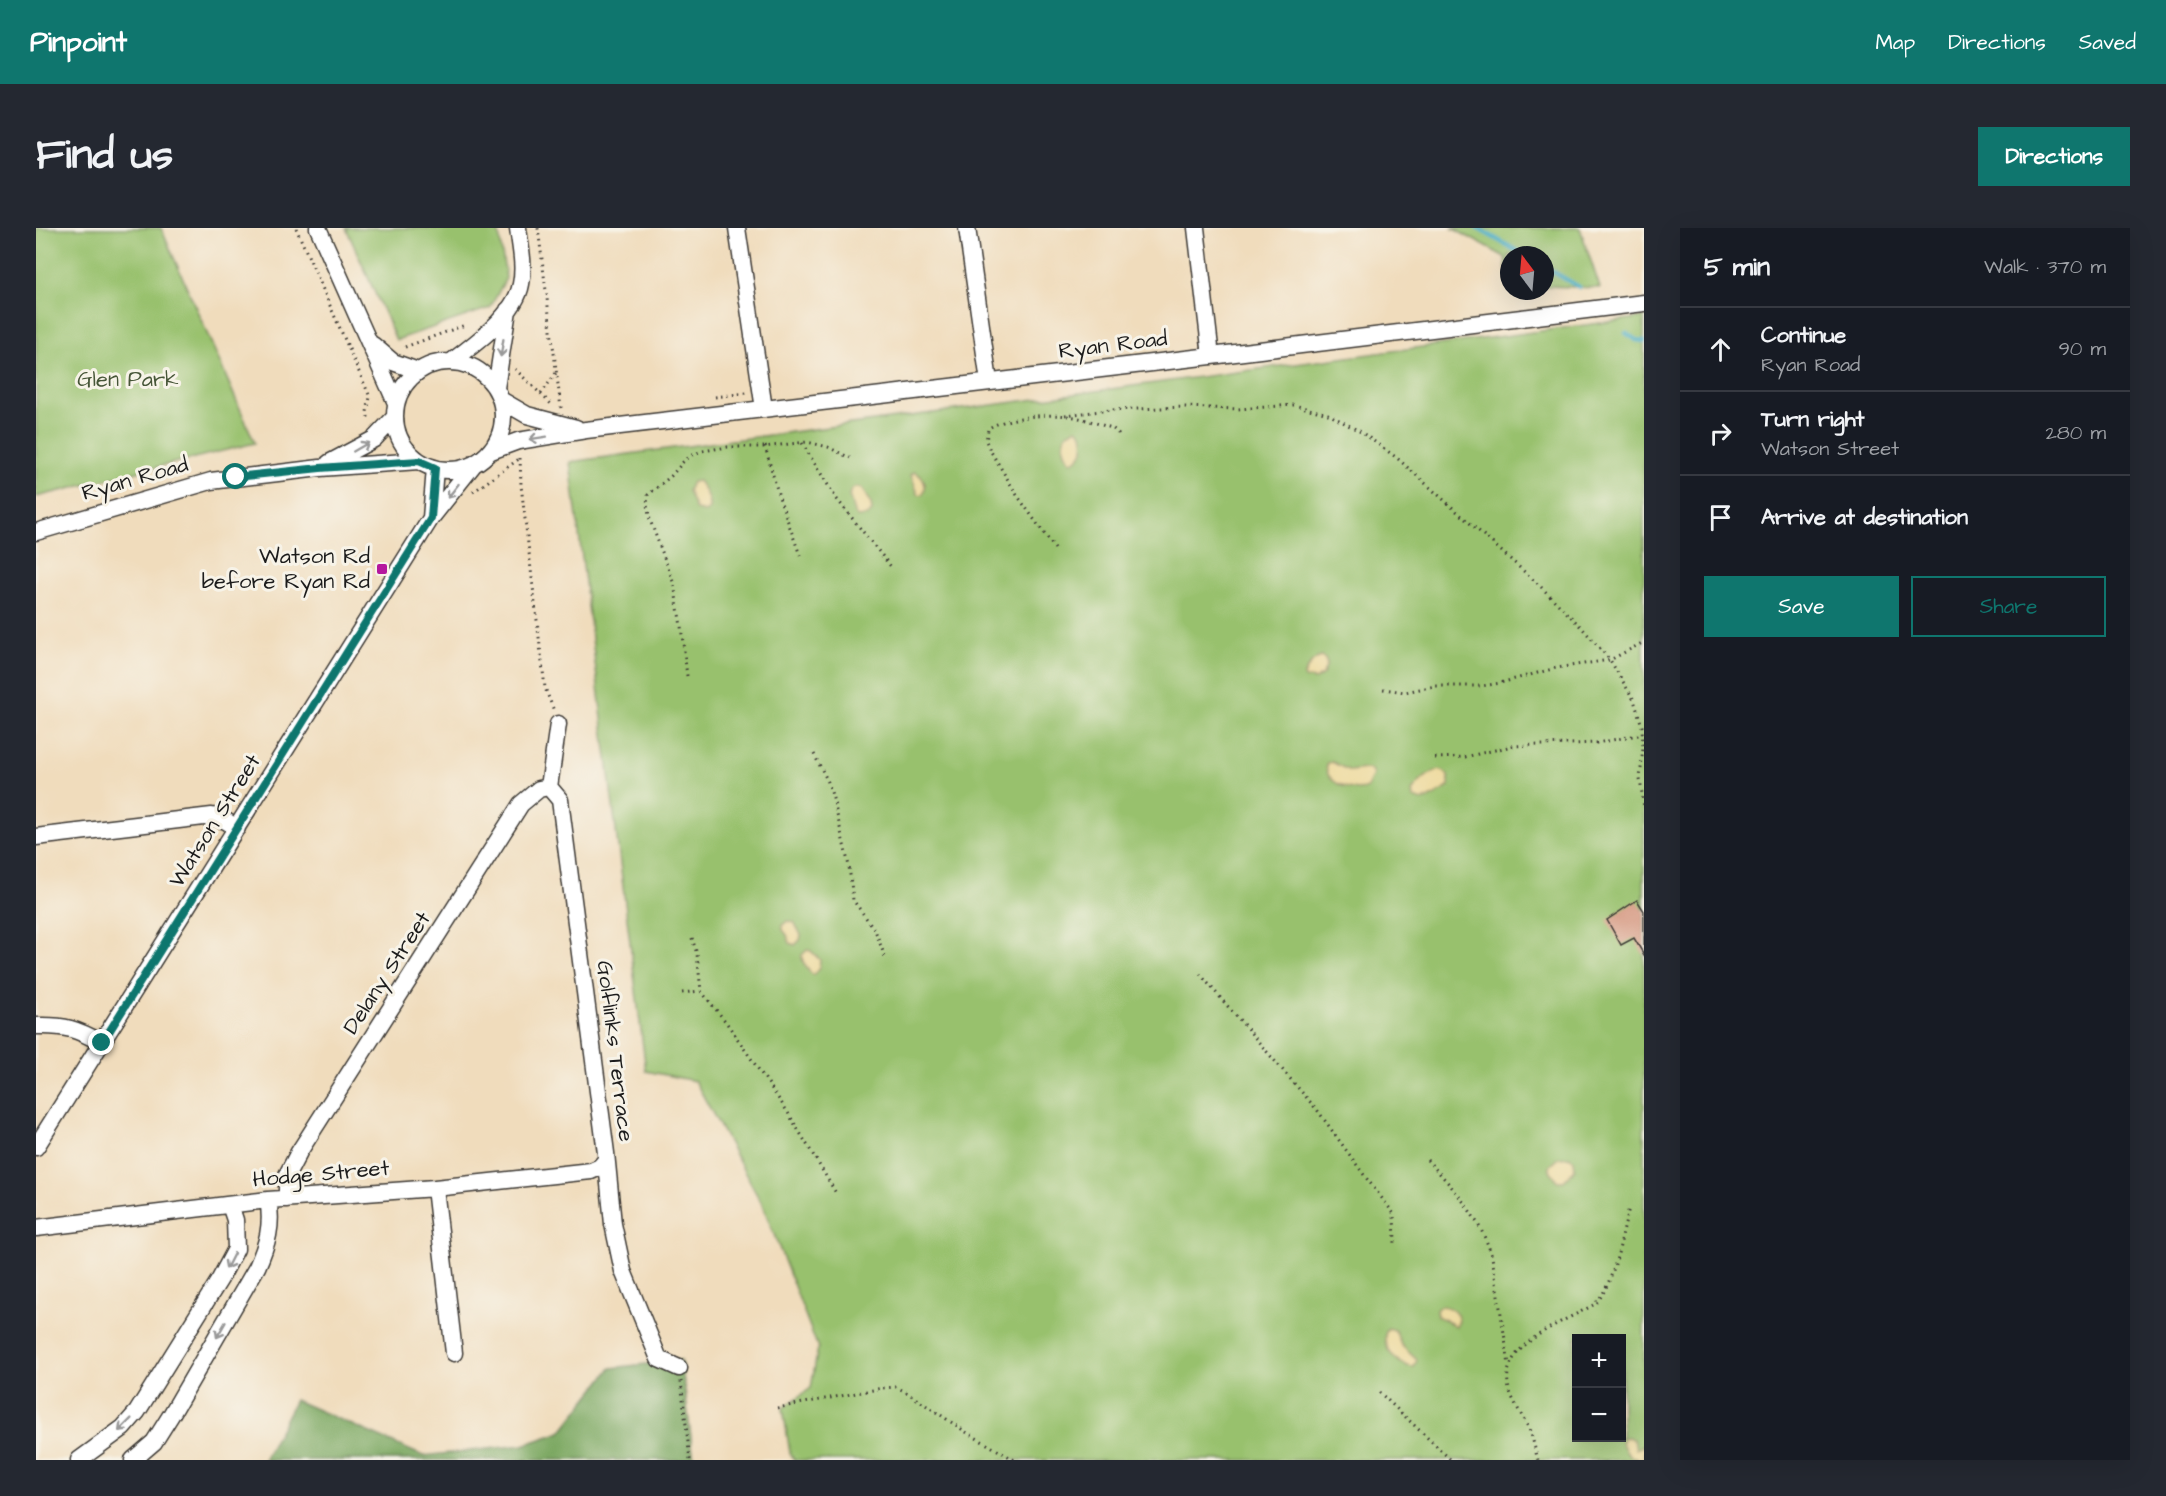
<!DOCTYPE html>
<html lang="en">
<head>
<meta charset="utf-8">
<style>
  body { margin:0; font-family:"Architects Daughter",sans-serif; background:#242831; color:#f1f3f6 }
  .controls { position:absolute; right:18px; bottom:18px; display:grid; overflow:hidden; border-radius:0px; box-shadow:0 6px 24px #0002 }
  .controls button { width:54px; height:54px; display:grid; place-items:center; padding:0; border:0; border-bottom:2px solid #363941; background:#171b24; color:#f1f3f6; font:30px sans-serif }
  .compass { position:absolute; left:1464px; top:18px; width:54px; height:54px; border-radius:50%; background:#171b24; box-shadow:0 6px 24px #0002; rotate:344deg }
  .stop { position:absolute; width:18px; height:18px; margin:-14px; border:4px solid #0f766e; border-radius:50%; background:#fff }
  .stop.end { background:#0f766e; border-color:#fff; box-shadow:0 2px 6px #0008 }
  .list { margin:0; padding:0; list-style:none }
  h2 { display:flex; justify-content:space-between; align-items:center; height:78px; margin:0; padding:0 24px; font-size:26px }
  h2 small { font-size:20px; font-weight:400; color:#9ea1a6 }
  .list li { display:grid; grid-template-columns:39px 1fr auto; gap:18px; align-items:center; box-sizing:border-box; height:84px; padding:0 24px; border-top:2px solid #363941 }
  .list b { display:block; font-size:22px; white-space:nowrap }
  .list p { margin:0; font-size:20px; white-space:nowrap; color:#9ea1a6 }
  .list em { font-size:20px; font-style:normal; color:#9ea1a6 }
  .actions { display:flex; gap:12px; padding:18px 24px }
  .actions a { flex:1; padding:14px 0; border:2px solid #0f766e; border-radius:0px; text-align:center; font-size:21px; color:#0f766e }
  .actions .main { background:#0f766e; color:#fff }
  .icon { flex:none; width:33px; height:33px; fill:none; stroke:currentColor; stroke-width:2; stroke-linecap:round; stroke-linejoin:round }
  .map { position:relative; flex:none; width:1608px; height:1232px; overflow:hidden; border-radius:0px }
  header { display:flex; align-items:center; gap:36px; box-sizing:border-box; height:84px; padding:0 30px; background:#0f766e; color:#fff }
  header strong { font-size:28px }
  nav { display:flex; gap:33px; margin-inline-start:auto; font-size:21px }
  .intro { display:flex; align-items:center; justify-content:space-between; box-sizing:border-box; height:144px; padding:0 36px }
  h1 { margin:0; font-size:42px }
  .button { padding:15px 27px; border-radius:0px; background:#0f766e; color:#fff; font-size:21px; font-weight:700 }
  main { display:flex; gap:36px; padding:0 36px }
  aside { flex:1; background:#171b24; border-radius:0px; box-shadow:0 6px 24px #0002 }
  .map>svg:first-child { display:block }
</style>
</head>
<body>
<header>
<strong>Pinpoint</strong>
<nav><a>Map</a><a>Directions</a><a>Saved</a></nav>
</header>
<div class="intro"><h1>Find us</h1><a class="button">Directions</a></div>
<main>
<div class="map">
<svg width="1608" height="1232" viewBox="0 0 1608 1232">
  <rect width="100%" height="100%" fill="#f7f3e8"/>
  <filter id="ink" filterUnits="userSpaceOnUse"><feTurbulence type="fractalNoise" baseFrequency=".0167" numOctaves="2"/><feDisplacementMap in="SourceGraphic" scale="12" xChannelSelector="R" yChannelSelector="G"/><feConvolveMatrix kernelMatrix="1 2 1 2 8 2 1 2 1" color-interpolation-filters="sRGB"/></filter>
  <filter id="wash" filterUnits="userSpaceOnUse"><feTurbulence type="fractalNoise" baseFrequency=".008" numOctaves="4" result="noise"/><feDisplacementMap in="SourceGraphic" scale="24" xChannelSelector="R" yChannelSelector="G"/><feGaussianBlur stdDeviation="1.35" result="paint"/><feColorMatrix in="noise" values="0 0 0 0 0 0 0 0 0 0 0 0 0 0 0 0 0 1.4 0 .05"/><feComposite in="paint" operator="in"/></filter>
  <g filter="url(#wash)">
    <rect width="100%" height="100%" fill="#f0dcbc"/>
    <!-- green -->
    <path fill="#98c16d" stroke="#5a6e44" stroke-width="1.5" fill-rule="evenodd" d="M0 0H125L219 215 0 269Z
      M310 0H462L470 50 454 80 360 112Z
      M1416 0H1544L1564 60 1509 58V27H1473L1472 56 1469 29Z
      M1608 89V1232H758L754 1225 747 1180 775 1160 782 1120 727 978 659 853 610 843 534 234ZM1540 1110H1586V1210H1540Z"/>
    <!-- forest -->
    <path fill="#7aa760" stroke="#4b623e" stroke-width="1.5" d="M645 1132 658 1232H228L259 1172 387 1228 487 1217 525 1204 575 1140Z"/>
    <!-- sand -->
    <path fill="#eeda9e" stroke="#857b5d" stroke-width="1.5" d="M1041 200 1046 205C1049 217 1049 229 1036 234 1028 227 1025 215 1030 206Z
      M878 244C887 247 893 259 886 267L882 266 875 247Z
      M662 253C668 260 674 272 673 281L669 284 660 282 652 263 656 254Z
      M820 259 826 261 835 276 836 284 831 288 821 289 818 285 813 267 815 262Z
      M1285 429 1289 431 1291 436 1287 447 1279 452 1269 450 1268 447C1271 440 1276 431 1285 429Z
      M1296 534 1314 543 1329 541 1335 542 1337 547 1331 560C1318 567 1283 552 1292 535Z
      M1404 542C1412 544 1414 550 1413 558 1411 561 1392 571 1387 573L1377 570 1376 563C1383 554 1393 544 1404 542Z
      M751 693 758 694 765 707 764 712 759 717 754 715 751 707 747 702V697Z
      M771 722 775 723 784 732 783 740 778 747C773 745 765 733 766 727Z
      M1533 929 1538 932 1539 941 1528 953H1521L1514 942V938L1523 930Z
      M1404 1078C1414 1078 1421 1084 1423 1093L1420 1098 1401 1088 1400 1082Z
      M1352 1100 1359 1102 1365 1117 1381 1132 1378 1139C1361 1139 1341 1115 1352 1100Z
      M1592 1209 1598 1212 1600 1221 1608 1217V1232C1597 1232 1590 1225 1586 1215L1588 1210Z"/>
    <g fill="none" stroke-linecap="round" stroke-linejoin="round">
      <!-- stream -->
      <path stroke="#45abc4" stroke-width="4.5" d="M1441 0 1488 27
        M1509 39 1543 59
        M1590 105 1600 112 1608 113"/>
    </g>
    <g id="blocks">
      <!-- building -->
      <path fill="#d4947e" d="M1601 672 1608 683V727L1598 710 1585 717 1571 692Z"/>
    </g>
  </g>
  <g filter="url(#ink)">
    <use href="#blocks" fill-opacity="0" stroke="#3c3934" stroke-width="1.5"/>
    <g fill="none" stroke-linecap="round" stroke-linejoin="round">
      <!-- minor casing -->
      <g stroke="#3c3934" stroke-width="19">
        <path id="minor" d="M282 0 360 175
          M701 0 728 181
          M931 0 953 154
          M1160 0 1175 128
          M337 117 357 134 382 143
          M359 188a54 54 0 1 1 108 0a54 54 0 1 1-108 0Z
          M415 134C438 117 480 86 485 56 489 38 484 17 482 0
          M460 160 472 82
          M465 172 491 187 540 200
          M455 223 482 213 550 202 1175 128 1608 75
          M293 235 338 211 359 189
          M395 290 399 240
          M0 304 175 253 284 240 383 233
          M522 496 513 559 524 572 570 925 577 996 587 1043 623 1131 643 1140
          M0 609 176 588 190 593 201 600
          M0 798C29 797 41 801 66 815
          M0 919 395 290 438 236
          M399 960 418 1125
          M251 971V947L263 924 485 576 503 561 513 559
          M0 1000 232 972 399 960 555 943 564 939 570 932
          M43 1232 87 1200 101 1184 184 1051 200 1021 199 992 194 977
          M97 1232 118 1214 135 1187 221 1039C231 1017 237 997 232 972"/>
      </g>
      <!-- path -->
      <path stroke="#3c3934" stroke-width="3" stroke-dasharray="1.5 4.5" stroke-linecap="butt" d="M260 0 334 169 331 184 333 194
        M502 0 525 180
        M369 119 429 97
        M479 141 515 176
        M505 166 520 145
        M679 169 711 165
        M1029 187 1075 182 1148 179 1202 181 1258 177 1292 186 1325 204 1361 230 1501 355 1547 401 1574 432 1598 472 1606 498 1607 520 1604 551 1608 580
        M766 215 800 270 856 340
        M729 218 743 269 765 330
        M484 230 485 257 509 460 518 483
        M437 264 483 231
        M1019 321 981 267 954 222 950 213 952 201C965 190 1013 185 1030 188 1046 189 1061 196 1076 200L1082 205 1083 210
        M651 448 645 398 638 356 614 292 611 277 612 267 635 248 647 234 656 227 666 223 692 219H727L771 214 792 219 814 230
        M1347 461 1369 464 1399 458H1446L1464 455 1520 440 1574 432 1608 414
        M778 526 792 554 798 574 813 638 817 672 839 702 849 729
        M1399 530 1429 529 1476 518 1561 515 1607 506
        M656 710 661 726 665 763 690 794 751 883 800 965
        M1164 746 1282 883 1331 951 1358 986 1359 1015
        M646 765 664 763
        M1391 932C1418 960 1445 991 1456 1029L1473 1137
        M645 1153 654 1232
        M1343 1164 1415 1232
        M741 1180 847 1160 860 1159 870 1164 930 1204 979 1232
        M1502 1232C1499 1222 1497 1210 1493 1201 1487 1189 1479 1177 1474 1164 1458 1117 1527 1095 1559 1076 1579 1055 1585 1009 1593 980"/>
      <!-- minor -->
      <use href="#minor" stroke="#fff" stroke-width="16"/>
    </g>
    <!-- one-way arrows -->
    <defs><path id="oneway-shaft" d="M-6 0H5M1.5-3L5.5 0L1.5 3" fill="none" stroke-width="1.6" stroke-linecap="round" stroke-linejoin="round" transform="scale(1.5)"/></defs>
    <g stroke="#999">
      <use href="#oneway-shaft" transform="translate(466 120) rotate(99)"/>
      <use href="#oneway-shaft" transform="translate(502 210) rotate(171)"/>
      <use href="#oneway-shaft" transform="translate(325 219) rotate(-30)"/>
      <use href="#oneway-shaft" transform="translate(417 263) rotate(128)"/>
      <use href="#oneway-shaft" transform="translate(194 1033) rotate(117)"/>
      <use href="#oneway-shaft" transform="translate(185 1102) rotate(120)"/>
      <use href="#oneway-shaft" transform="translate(89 1197) rotate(135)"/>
    </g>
  </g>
  <g fill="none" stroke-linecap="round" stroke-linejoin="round" filter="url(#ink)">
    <!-- route -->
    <path stroke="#0f766e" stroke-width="8" d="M66 815 395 290 399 240 383 233 284 240 200 249"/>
  </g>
  <!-- markers -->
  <rect fill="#b5179e" stroke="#f7f3e8" stroke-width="2" x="340" y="335" width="12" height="12" rx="3"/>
  <g text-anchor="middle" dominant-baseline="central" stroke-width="6" stroke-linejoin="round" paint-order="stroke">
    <!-- street labels -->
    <g font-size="22" fill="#1c1c1c" stroke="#f7f3e8">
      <text transform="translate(1077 117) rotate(-7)">Ryan Road</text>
      <text transform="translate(99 251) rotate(-16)">Ryan Road</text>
      <text transform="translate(179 593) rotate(-58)">Watson Street</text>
      <text transform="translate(351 745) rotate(-57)">Delany Street</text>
      <text transform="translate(579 823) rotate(83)">Golflinks Terrace</text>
      <text transform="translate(285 946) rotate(-5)">Hodge Street</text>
    </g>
    <!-- park labels -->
    <g font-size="22" fill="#475638" stroke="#f7f3e8">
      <text x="92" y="151">Glen Park</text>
    </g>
    <!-- poi labels -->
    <g font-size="22" fill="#1c1c1c" stroke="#f7f3e8" text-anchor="end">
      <text x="334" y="328">Watson Rd<tspan x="334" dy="25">before Ryan Rd</tspan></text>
    </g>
  </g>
</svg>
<div class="controls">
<button>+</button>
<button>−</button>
</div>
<svg class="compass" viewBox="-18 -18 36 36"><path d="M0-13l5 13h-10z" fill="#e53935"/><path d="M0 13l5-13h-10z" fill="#9ea1a6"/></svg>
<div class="stop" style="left:200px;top:249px"></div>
<div class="stop end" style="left:66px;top:815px"></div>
</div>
<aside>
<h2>5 min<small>Walk · 370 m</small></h2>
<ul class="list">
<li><svg class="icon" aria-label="ahead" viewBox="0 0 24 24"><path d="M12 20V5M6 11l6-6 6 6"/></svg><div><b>Continue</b><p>Ryan Road</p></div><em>90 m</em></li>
<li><svg class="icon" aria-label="right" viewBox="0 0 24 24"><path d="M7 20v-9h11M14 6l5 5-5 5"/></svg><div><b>Turn right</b><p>Watson Street</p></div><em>280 m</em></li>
<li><svg class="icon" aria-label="arrive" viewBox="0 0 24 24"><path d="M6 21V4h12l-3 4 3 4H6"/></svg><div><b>Arrive at destination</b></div></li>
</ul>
<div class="actions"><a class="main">Save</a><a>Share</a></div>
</aside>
</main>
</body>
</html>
